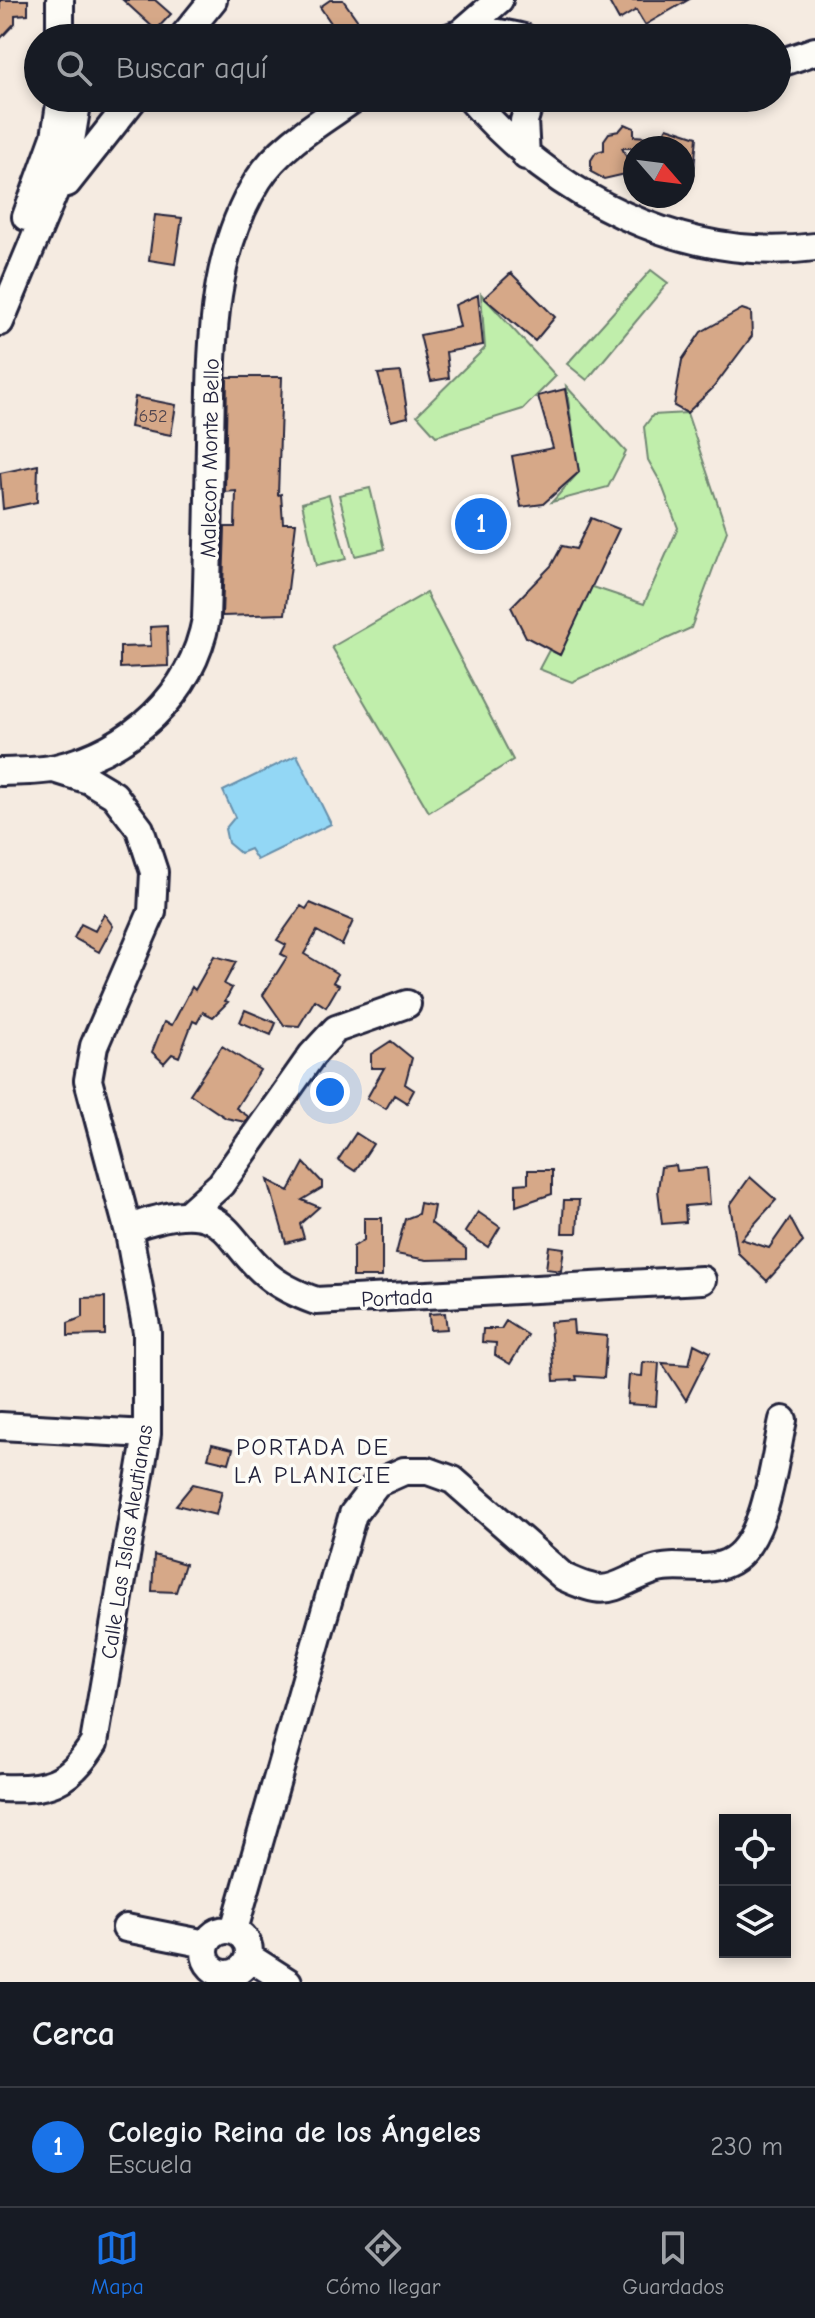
<!DOCTYPE html>
<html lang="es">
<head>
<meta charset="utf-8">
<style>
  body { margin:0; font-family:"Comic Neue",sans-serif; background:#20242c; color:#f1f3f6 }
  .controls { position:absolute; right:24px; bottom:24px; display:grid; overflow:hidden; border-radius:0px; box-shadow:0 4px 12px #0003 }
  .controls button { width:72px; height:72px; display:grid; place-items:center; padding:0; border:0; border-bottom:2px solid #363941; background:#171b24; color:#f1f3f6; font:40px sans-serif }
  .compass { position:absolute; left:623px; top:136px; width:72px; height:72px; border-radius:50%; background:#171b24; box-shadow:0 4px 12px #0003; rotate:118deg }
  .you { position:absolute; left:330px; top:1092px; width:28px; height:28px; margin:-20px; border:6px solid #fff; border-radius:50%; background:#1a73e8; box-shadow:0 0 0 12px #1a73e833 }
  .badge { display:grid; place-items:center; width:52px; height:52px; border-radius:50%; background:#1a73e8; color:#fff; font-size:26px; font-weight:700 }
  .pin { position:absolute; translate:-50% -50%; border:4px solid #fff; box-shadow:0 2px 8px #0006 }
  .list { margin:0; padding:0; list-style:none }
  h2 { display:flex; justify-content:space-between; align-items:center; height:104px; margin:0; padding:0 32px; font-size:34px }
  h2 small { font-size:26px; font-weight:400; color:#9ea1a6 }
  .list li { display:grid; grid-template-columns:52px 1fr auto; gap:24px; align-items:center; box-sizing:border-box; height:120px; padding:0 32px; border-top:2px solid #363941 }
  .list b { display:block; font-size:30px; white-space:nowrap }
  .list p { margin:0; font-size:26px; white-space:nowrap; color:#9ea1a6 }
  .list em { font-size:26px; font-style:normal; color:#9ea1a6 }
  .icon { flex:none; width:44px; height:44px; fill:none; stroke:currentColor; stroke-width:2; stroke-linecap:round; stroke-linejoin:round }
  .map { position:relative; flex:none; width:815px; height:1982px; overflow:hidden }
  .search { position:absolute; background:#171b24; box-shadow:0 4px 12px #0003; left:24px; right:24px; top:24px; height:88px; display:flex; align-items:center; gap:20px; box-sizing:border-box; padding:0 28px; border-radius:44px; color:#9ea1a6; font-size:30px }
  .sheet { height:224px; background:#171b24 }
  nav { display:flex; justify-content:space-around; align-items:center; box-sizing:border-box; height:112px; border-top:2px solid #363941; background:#171b24; font-size:22px; color:#9ea1a6 }
  nav a { display:grid; justify-items:center; gap:4px }
  nav .on { color:#1a73e8 }
  .map>svg:first-child { display:block }
</style>
</head>
<body>
<div class="map">
<svg width="815" height="1982" viewBox="0 0 815 1982">
  <rect width="100%" height="100%" fill="#f5ebe1"/>
  <filter id="ink" filterUnits="userSpaceOnUse"><feTurbulence type="fractalNoise" baseFrequency=".0125" numOctaves="2"/><feDisplacementMap in="SourceGraphic" scale="16" xChannelSelector="R" yChannelSelector="G"/><feConvolveMatrix kernelMatrix="1 2 1 2 8 2 1 2 1" color-interpolation-filters="sRGB"/></filter>
  <g filter="url(#ink)">
    <!-- green -->
    <path fill="#c0eeab" stroke="#718873" stroke-width="2" d="M651 270 668 283 587 380 567 364Z
      M481 294 556 376 523 409 436 436 417 415 485 348Z
      M566 386 626 452 608 487 552 502 579 472Z
      M687 413 727 531 691 628 572 682 539 669 549 650 560 655 590 586 644 604 678 528 661 483 648 460 644 427 653 415Z
      M370 488 385 549 355 556 339 495Z
      M329 495 346 559 316 566 302 503Z
      M426 593 513 760 429 812 332 647Z"/>
    <!-- water -->
    <path fill="#93d7f5" stroke="#668fab" stroke-width="2" d="M297 755 331 824 257 860 250 849 240 853 228 843 225 829 235 817 223 791Z"/>
    <!-- building -->
    <path fill="#d6a888" stroke="#22223b" stroke-width="2" d="M0 0H28V14L15 15V23L0 39Z
      M123 0H155L171 14 156 30Z
      M330 0H343L363 28 349 38H310L331 23 320 7Z
      M608 0H688L645 25 636 10 619 20Z
      M625 124 634 128V136L661 138 667 127 697 137 693 180H683V148H622L634 172 604 179 591 172V160L596 152 604 150V140L609 133 619 131Z
      M155 215 182 218 175 264 149 260Z
      M511 273 555 317 535 341 484 298Z
      M478 295 483 345 446 352 449 378 431 381 420 335 460 327 455 305Z
      M742 309 751 312 752 336 713 388 687 413 674 406 682 360 701 332Z
      M401 372 408 417 391 421 378 374Z
      M227 377H282L278 495 281 494 283 523H296L285 614 222 616 225 527H235L236 491 225 492Z
      M565 389 579 472 543 504 521 507 512 456 553 448 538 396Z
      M135 397 176 405 171 435 130 427Z
      M38 465 37 502 3 509 0 473Z
      M591 518 619 529 560 655 526 637 511 607 551 566 562 546 576 549Z
      M167 626 168 666 120 668V647L151 646 150 627Z
      M310 903 353 921 342 945 317 931 304 954 338 974 333 982 339 985 326 1007 315 1000 299 1026 284 1025 263 995 287 957 281 954 286 945 277 940 301 906 306 909Z
      M104 914 113 926 99 952 74 938 81 924 95 931Z
      M214 956 236 962 224 984 232 988 225 1001 228 1002 213 1017 203 1012 197 1023 193 1021 179 1057 172 1054 164 1063 152 1052 164 1022 172 1025 192 987 195 990Z
      M245 1010 276 1023 271 1035 240 1022Z
      M391 1041 412 1058 405 1084 414 1090 407 1103 394 1095 386 1109 367 1098 384 1068H371V1054Z
      M222 1046 260 1070 236 1108 249 1117 245 1122 226 1118 190 1094Z
      M356 1133 373 1144 355 1171 338 1160Z
      M304 1163 322 1182V1188L302 1200 319 1207 300 1224 304 1238 286 1243 268 1180 289 1191Z
      M676 1165 677 1171 707 1168 710 1204 685 1206 686 1222 662 1224 658 1190 661 1167Z
      M528 1170H552V1194L516 1206V1184L528 1183Z
      M750 1177 776 1200 741 1239 769 1248 790 1218 803 1242 767 1281 738 1253 730 1205Z
      M564 1200H579L577 1233H562Z
      M420 1203 434 1206 431 1223 466 1249V1259L427 1260 396 1254 405 1219 418 1214Z
      M478 1212 500 1227 488 1247 465 1232Z
      M364 1218H382V1277H353V1247L364 1240Z
      M549 1246 564 1248 561 1271 546 1269Z
      M105 1297V1335L68 1336V1323L83 1317V1298Z
      M445 1313 447 1329 430 1330 429 1314Z
      M573 1320 574 1333 607 1336 604 1378 576 1376 577 1380 554 1381 550 1322Z
      M506 1321 528 1335 510 1364 495 1355 496 1343 482 1342 483 1329H501Z
      M694 1344 710 1352 686 1400 662 1363 689 1365Z
      M643 1362 659 1363 656 1406 627 1404 629 1375 642 1376Z
      M212 1444 233 1449 229 1463 208 1458Z
      M193 1484 222 1491 216 1515 176 1505Z
      M154 1555 185 1564 176 1592 152 1591Z"/>
    <g fill="none" stroke-linecap="round" stroke-linejoin="round">
      <!-- minor casing -->
      <g stroke="#22223b" stroke-width="32">
        <path id="minor" d="M60 0V38
          M462 32 499 0
          M182 38 213 0
          M448 38C473 27 499 32 524 38
          M777 64 815 51
          M470 98C553 196 684 264 815 247
          M526 156 524 121 531 98
          M67 183 134 98
          M26 217 55 137 61 98
          M0 322 68 159 78 98
          M0 772C18 771 39 772 56 768 131 750 192 695 206 619 208 560 209 500 210 441 212 353 209 258 258 180 280 145 321 122 355 98
          M190 1212 221 1184 312 1055 336 1029 407 1004
          M129 1233C138 1222 149 1222 162 1218 228 1203 226 1241 267 1275 281 1287 297 1294 316 1301L702 1280
          M0 1426 147 1434
          M0 1788C47 1790 68 1785 94 1743L147 1434V1332L129 1233 88 1080 94 1046 152 912 154 872 140 829 114 795 89 780 54 769
          M126 1928 206 1944
          M205 1952a22 22 0 1 1 44 0a22 22 0 1 1-44 0Z
          M234 1930 353 1514 377 1483 404 1471H428L453 1480 564 1577C613 1600 610 1585 654 1570 676 1562 704 1574 727 1563 767 1546 774 1459 783 1420
          M249 1957 288 1982"/>
      </g>
      <!-- minor -->
      <use href="#minor" stroke="#fdfcf7" stroke-width="26"/>
    </g>
  </g>
  <g text-anchor="middle" dominant-baseline="central" stroke-width="7" stroke-linejoin="round" paint-order="stroke">
    <!-- number labels -->
    <g font-size="18" fill="#4f444e">
      <text x="153" y="416">652</text>
    </g>
    <!-- street labels -->
    <g font-size="22" fill="#22223b" stroke="#fdfcf7">
      <text transform="translate(210 458) rotate(-89)">Malecon Monte Bello</text>
      <text transform="translate(397 1298) rotate(-3)">Portada</text>
      <text transform="translate(127 1542) rotate(-81)">Calle Las Islas Aleutianas</text>
    </g>
    <!-- neighbourhood labels -->
    <g font-size="24" letter-spacing="2" fill="#22223b" stroke="#fdfcf7">
      <text x="313" y="1447">PORTADA DE<tspan x="313" dy="28">LA PLANICIE</tspan></text>
    </g>
  </g>
</svg>
<div class="controls">
<button><svg class="icon" aria-label="locate" viewBox="0 0 24 24"><circle cx="12" cy="12" r="6"/><path d="M12 2v4M12 18v4M2 12h4M18 12h4"/></svg></button>
<button><svg class="icon" aria-label="layers" viewBox="0 0 24 24"><path d="M12 4l9 5-9 5-9-5zM3 14l9 5 9-5"/></svg></button>
</div>
<svg class="compass" viewBox="-18 -18 36 36"><path d="M0-13l5 13h-10z" fill="#e53935"/><path d="M0 13l5-13h-10z" fill="#9ea1a6"/></svg>
<div class="you"></div>
<div class="pin badge" style="left:481px;top:524px">1</div>
<div class="search"><svg class="icon" aria-label="search" viewBox="0 0 24 24"><circle cx="10" cy="10" r="6"/><path d="M15 15l6 6"/></svg>Buscar aquí</div>
</div>
<section class="sheet">
<h2>Cerca<small></small></h2>
<ul class="list">
<li><span class="badge">1</span><div><b>Colegio Reina de los Ángeles</b><p>Escuela</p></div><em>230 m</em></li>
</ul>
</section>
<nav>
<a class="on"><svg class="icon" aria-label="map" viewBox="0 0 24 24"><path d="M3 6l6-2 6 2 6-2v14l-6 2-6-2-6 2zM9 4v14M15 6v14"/></svg>Mapa</a>
<a><svg class="icon" aria-label="directions" viewBox="0 0 24 24"><path d="M12 3l9 9-9 9-9-9zM9 14v-3h6M13 9l2 2-2 2"/></svg>Cómo llegar</a>
<a><svg class="icon" aria-label="saved" viewBox="0 0 24 24"><path d="M7 4h10v16l-5-4-5 4z"/></svg>Guardados</a>
</nav>
</body>
</html>
